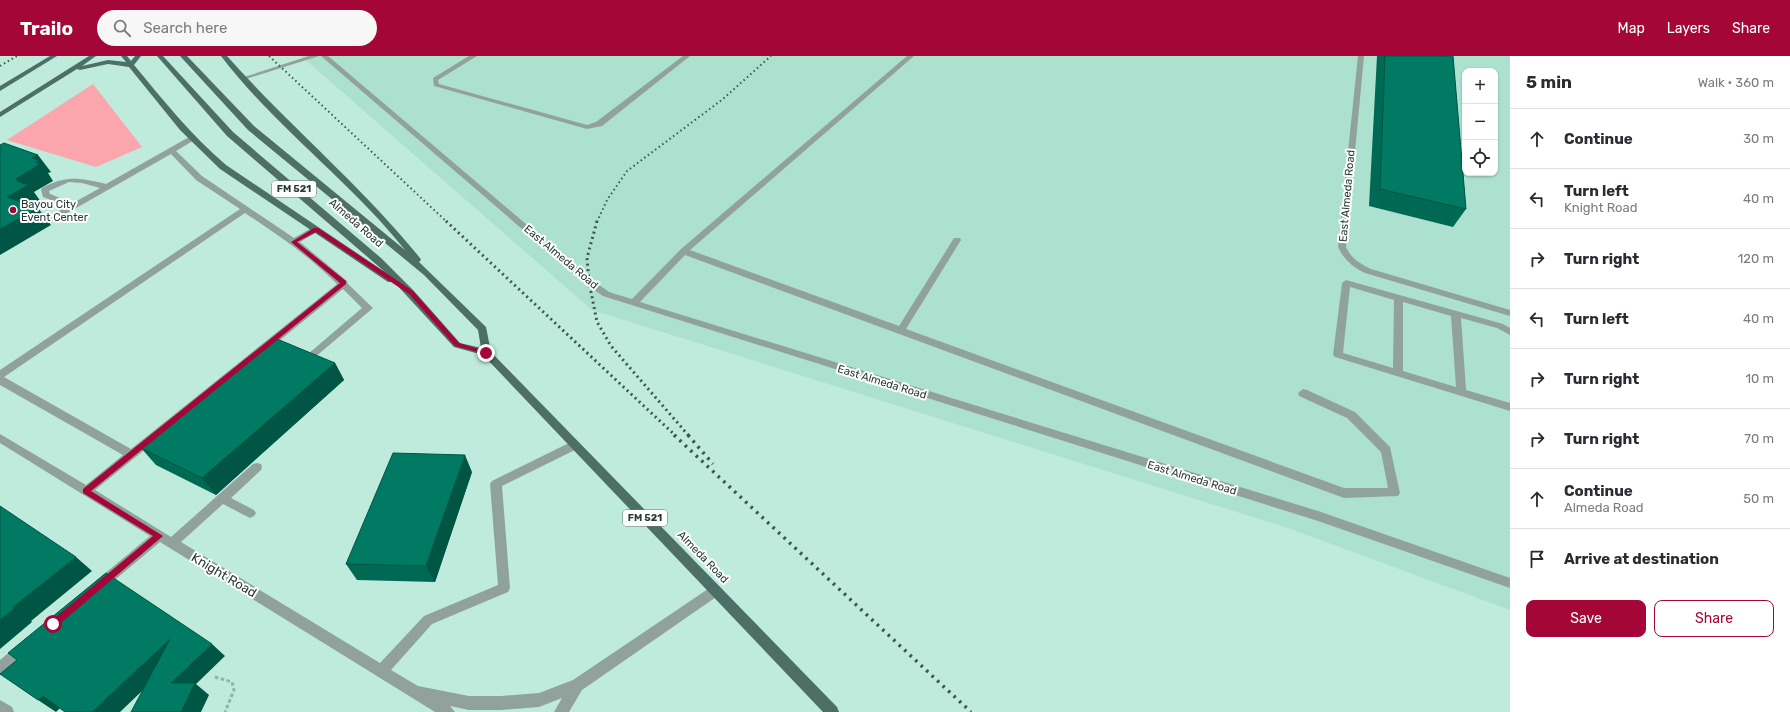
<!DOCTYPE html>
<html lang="en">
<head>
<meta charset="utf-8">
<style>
  body { margin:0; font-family:Rubik,sans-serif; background:#f7f7f7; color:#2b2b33 }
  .controls { position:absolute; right:12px; top:12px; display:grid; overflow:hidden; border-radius:8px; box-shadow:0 1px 3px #0004 }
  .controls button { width:36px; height:36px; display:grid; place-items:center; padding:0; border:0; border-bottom:1px solid #e1e1e2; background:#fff; color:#2b2b33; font:20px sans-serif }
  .stop { position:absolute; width:12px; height:12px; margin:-9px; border:3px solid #a30637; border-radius:50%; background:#fff }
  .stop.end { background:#a30637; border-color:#fff; box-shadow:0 1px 4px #0008 }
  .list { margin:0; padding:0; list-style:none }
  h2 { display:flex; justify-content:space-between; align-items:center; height:52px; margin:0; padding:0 16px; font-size:17px }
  h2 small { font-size:13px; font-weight:400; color:#7c7c81 }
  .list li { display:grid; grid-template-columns:26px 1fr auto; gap:12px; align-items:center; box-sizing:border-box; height:60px; padding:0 16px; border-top:1px solid #e1e1e2 }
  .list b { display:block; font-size:15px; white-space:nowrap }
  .list p { margin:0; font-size:13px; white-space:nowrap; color:#7c7c81 }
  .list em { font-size:13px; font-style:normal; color:#7c7c81 }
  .actions { display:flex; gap:8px; padding:12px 16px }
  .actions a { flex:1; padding:9px 0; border:1px solid #a30637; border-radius:8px; text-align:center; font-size:14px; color:#a30637 }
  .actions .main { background:#a30637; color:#fff }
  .icon { flex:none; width:22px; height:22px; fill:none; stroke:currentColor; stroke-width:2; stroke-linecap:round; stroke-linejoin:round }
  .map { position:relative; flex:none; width:1510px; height:656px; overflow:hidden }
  header { display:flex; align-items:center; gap:24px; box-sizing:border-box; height:56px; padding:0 20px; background:#a30637; color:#fff }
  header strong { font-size:19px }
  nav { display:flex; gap:22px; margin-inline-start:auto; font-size:14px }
  .search { width:280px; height:36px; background:#f7f7f7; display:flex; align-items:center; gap:10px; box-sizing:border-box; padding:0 14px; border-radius:22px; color:#7c7c81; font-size:15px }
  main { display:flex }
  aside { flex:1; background:#fff }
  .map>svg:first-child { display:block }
</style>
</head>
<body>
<header>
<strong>Trailo</strong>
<div class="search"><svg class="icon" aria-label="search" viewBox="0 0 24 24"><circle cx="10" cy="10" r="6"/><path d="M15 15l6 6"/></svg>Search here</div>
<nav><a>Map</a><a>Layers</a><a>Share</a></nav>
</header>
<main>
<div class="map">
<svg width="1510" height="656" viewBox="0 0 1510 656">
  <rect width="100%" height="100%" fill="#bfebdc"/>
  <!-- built -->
  <path fill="#ace1d0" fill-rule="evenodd" d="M301 0H1510V554L1288 472 592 254ZM1465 15H1495V117H1465Z"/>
  <!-- water -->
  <path fill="#faa6ac" d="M93 28 142 91 96 111 7 84Z"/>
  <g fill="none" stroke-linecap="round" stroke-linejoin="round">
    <!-- path -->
    <path stroke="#8fb3a7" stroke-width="3" stroke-dasharray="3.5 2.5" stroke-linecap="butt" d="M215 621 232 626 234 634 225 656"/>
    <!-- minor -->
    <path fill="#91a29c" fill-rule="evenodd" d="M309 0H319L246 23 241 22Z
      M321 0H328L592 224 609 236 632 243 681 193 907 0H914L690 194 899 270 954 182H960L961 184 906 273 1344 432H1388L1381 396 1347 362 1299 340 1298 337 1303 333 1307 334 1355 356 1390 391 1400 437 1398 440 1344 442 685 199 640 246 1318 455 1510 522V532L1318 465 603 240 586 228Z
      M469 0H477L438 24 439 28 587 69 596 66 683 0H690L602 70 587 73 434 30 433 22Z
      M1358 0H1364L1346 191C1351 202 1360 208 1371 213L1510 254V260L1365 217C1353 211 1344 204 1338 191Z
      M189 81 196 83 176 95 202 120 294 182 313 171H319V175L300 186 347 225 348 228 373 252 314 302H308L306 300 308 298 362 252 343 233 95 434 171 481 253 408 257 407 261 408 262 411 261 414 231 442 254 454 256 457 254 460 250 462 246 460 223 448 181 486 380 607 424 560 498 529 490 428 492 425 571 386H579L580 389 579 392 502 430 510 532 508 536 432 568 391 614 418 630 469 640H501L539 637 573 624 711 531 715 529 719 531 721 535 719 539 582 634 569 656H554L562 642 539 651 501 654H469L450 650 455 656H435L160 486 105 532 101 533 97 532 95 528 97 524 150 480 0 387V378L86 429 123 399 0 329V314L240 153 196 124 171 98 48 168H45L41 166 67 150 43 141 41 134 42 132C67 119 79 122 106 128ZM69 126 82 127 100 132 73 147 50 138 49 135ZM245 157C278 179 309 200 337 228L131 393 4 321Z
      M1346 224 1503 268 1510 272V279L1497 272 1461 262 1466 334 1510 347V355L1335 301 1333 299 1342 227ZM1350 231 1394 244 1393 312 1343 297ZM1403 246 1451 260 1456 331 1403 315Z
      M23 587 28 589 29 593 28 597 5 618 0 619V604L18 589Z
      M0 644 12 651 14 656H0Z"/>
    <!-- major -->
    <path fill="#4e6f65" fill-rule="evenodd" d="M50 0H57L0 35V30Z
      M89 0H96L82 10 108 4 126 6 121 0H127L131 5 135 0H141L134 9C163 44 191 79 226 109L385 216 227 80 157 0H163L233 76 381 202 414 235 460 287 481 292 478 274 424 219 248 74 180 0H187L254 70 405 194C349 124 275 71 221 0H227C289 70 361 129 420 202L421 204 419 206 486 271 491 296 837 651 839 656H823L483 299 454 291 394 226H388L220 113 180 74 129 11 108 8 80 14 77 13 0 61V56Z"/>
    <!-- rail-far2 -->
    <path stroke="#40554e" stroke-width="2" stroke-dasharray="1.5 3" stroke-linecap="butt" d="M269 0 447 166
      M0 10 17 0
      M597 166 607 144 627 115 723 43 771 0"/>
    <!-- rail-far1 -->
    <path stroke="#40554e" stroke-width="3" stroke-dasharray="2 3.5" stroke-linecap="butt" d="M446 165 676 380
      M597 165 587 202 589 226 597 266 611 290 689 380"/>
    <!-- rail -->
    <path stroke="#40554e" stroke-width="3.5" stroke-dasharray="2.5 5" stroke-linecap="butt" d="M674 379 971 656
      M688 379 713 408"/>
  </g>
  <!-- wall -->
  <path fill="#006954" d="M1377 0H1453L1466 153 1453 171 1369 150Z
    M335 307 344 324 216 439 156 409 141 392Z
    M472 416 435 526 357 524 346 508Z"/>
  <!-- shaded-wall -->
  <path fill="#005545" d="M38 99 51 116 48 117 53 125 34 136 41 146 20 158 7 141 16 123 32 102Z
    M38 152 51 169 0 199V173Z
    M335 307 344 324 216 439 202 422Z
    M465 399 472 416 435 526 426 510Z
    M76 501 92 515 31 565 32 566 0 593V564L13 551Z
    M170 583 184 595 120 656H92Z
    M212 588 225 600 196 628 209 639 201 656H181L171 627Z
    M43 640 61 651 56 656 38 644Z"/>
  <!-- building -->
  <path fill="#007a62" stroke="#005545" d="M1385 0H1453L1466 153 1380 133Z
    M4 87 38 99 32 102 39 104 36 106 40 108 16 123 19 124 17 125 28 129 7 141 27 148 31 152H38L0 173V89Z
    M277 283 335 307 202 422 141 392Z
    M393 397 465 399 426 510 346 508Z
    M0 450 76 501 13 551 14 553 0 564Z
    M106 517 212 588 171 627H195L181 656H131L170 583 92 656H65L43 640 38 644 0 618 17 604 8 597Z"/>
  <!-- route -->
  <path fill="#a30637" d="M314 172H318L413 235 459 287 489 296V299L455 290 409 238 316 176 297 186 346 225V228L91 435 163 480 56 571H50V566L153 480 83 437V433L340 227 291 186Z"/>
  <!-- markers -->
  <circle fill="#a30637" stroke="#fff" stroke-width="1.5" cx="13" cy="154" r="4"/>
  <g text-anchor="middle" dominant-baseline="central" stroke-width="4" stroke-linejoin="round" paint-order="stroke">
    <!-- shield labels -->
    <g fill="#fff" stroke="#697571" stroke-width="1">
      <rect x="272" y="125" width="44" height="16" rx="3"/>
      <rect x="623" y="454" width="44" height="16" rx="3"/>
    </g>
    <g font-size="10" font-weight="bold" fill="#293a34">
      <text x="294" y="133">FM 521</text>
      <text x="645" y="462">FM 521</text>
    </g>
    <!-- street labels -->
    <g font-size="11" fill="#293a34" stroke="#fff">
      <text transform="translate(1347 140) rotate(-85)">East Almeda Road</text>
      <text transform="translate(356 167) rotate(41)">Almeda Road</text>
      <text transform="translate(561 201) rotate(40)">East Almeda Road</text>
      <text transform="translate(882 326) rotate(17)">East Almeda Road</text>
      <text transform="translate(1192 422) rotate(17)">East Almeda Road</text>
      <text transform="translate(703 501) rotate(46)">Almeda Road</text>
    </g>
    <!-- poi labels -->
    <g font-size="11" fill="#293a34" stroke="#fff" text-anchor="start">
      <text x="21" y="148">Bayou City<tspan x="21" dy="13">Event Center</tspan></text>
    </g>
    <!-- near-street labels -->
    <g font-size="13" fill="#293a34" stroke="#fff">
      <text transform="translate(224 519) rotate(31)">Knight Road</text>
    </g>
  </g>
</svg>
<div class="controls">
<button>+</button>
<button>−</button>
<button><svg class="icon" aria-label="locate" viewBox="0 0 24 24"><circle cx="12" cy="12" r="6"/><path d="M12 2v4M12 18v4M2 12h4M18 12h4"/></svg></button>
</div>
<div class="stop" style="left:53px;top:568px"></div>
<div class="stop end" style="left:486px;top:297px"></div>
</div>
<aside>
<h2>5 min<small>Walk · 360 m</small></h2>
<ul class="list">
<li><svg class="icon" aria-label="ahead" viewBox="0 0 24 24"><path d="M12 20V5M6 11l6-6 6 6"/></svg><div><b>Continue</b></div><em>30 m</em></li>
<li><svg class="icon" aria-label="left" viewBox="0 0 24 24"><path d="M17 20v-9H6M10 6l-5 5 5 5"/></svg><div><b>Turn left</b><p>Knight Road</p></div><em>40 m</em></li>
<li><svg class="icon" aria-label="right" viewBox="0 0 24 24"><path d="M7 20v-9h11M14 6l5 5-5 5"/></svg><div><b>Turn right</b></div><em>120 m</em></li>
<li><svg class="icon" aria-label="left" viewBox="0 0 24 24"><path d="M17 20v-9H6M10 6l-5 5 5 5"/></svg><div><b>Turn left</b></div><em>40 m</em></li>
<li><svg class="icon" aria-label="right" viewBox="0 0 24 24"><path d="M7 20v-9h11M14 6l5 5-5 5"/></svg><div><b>Turn right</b></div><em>10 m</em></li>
<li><svg class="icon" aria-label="right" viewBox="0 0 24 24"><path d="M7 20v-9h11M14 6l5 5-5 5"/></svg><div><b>Turn right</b></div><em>70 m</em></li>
<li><svg class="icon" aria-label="ahead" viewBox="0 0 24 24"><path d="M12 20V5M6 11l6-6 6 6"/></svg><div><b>Continue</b><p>Almeda Road</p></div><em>50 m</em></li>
<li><svg class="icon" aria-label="arrive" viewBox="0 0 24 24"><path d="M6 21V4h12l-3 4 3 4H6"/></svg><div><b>Arrive at destination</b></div></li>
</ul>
<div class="actions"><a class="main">Save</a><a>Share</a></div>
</aside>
</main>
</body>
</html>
